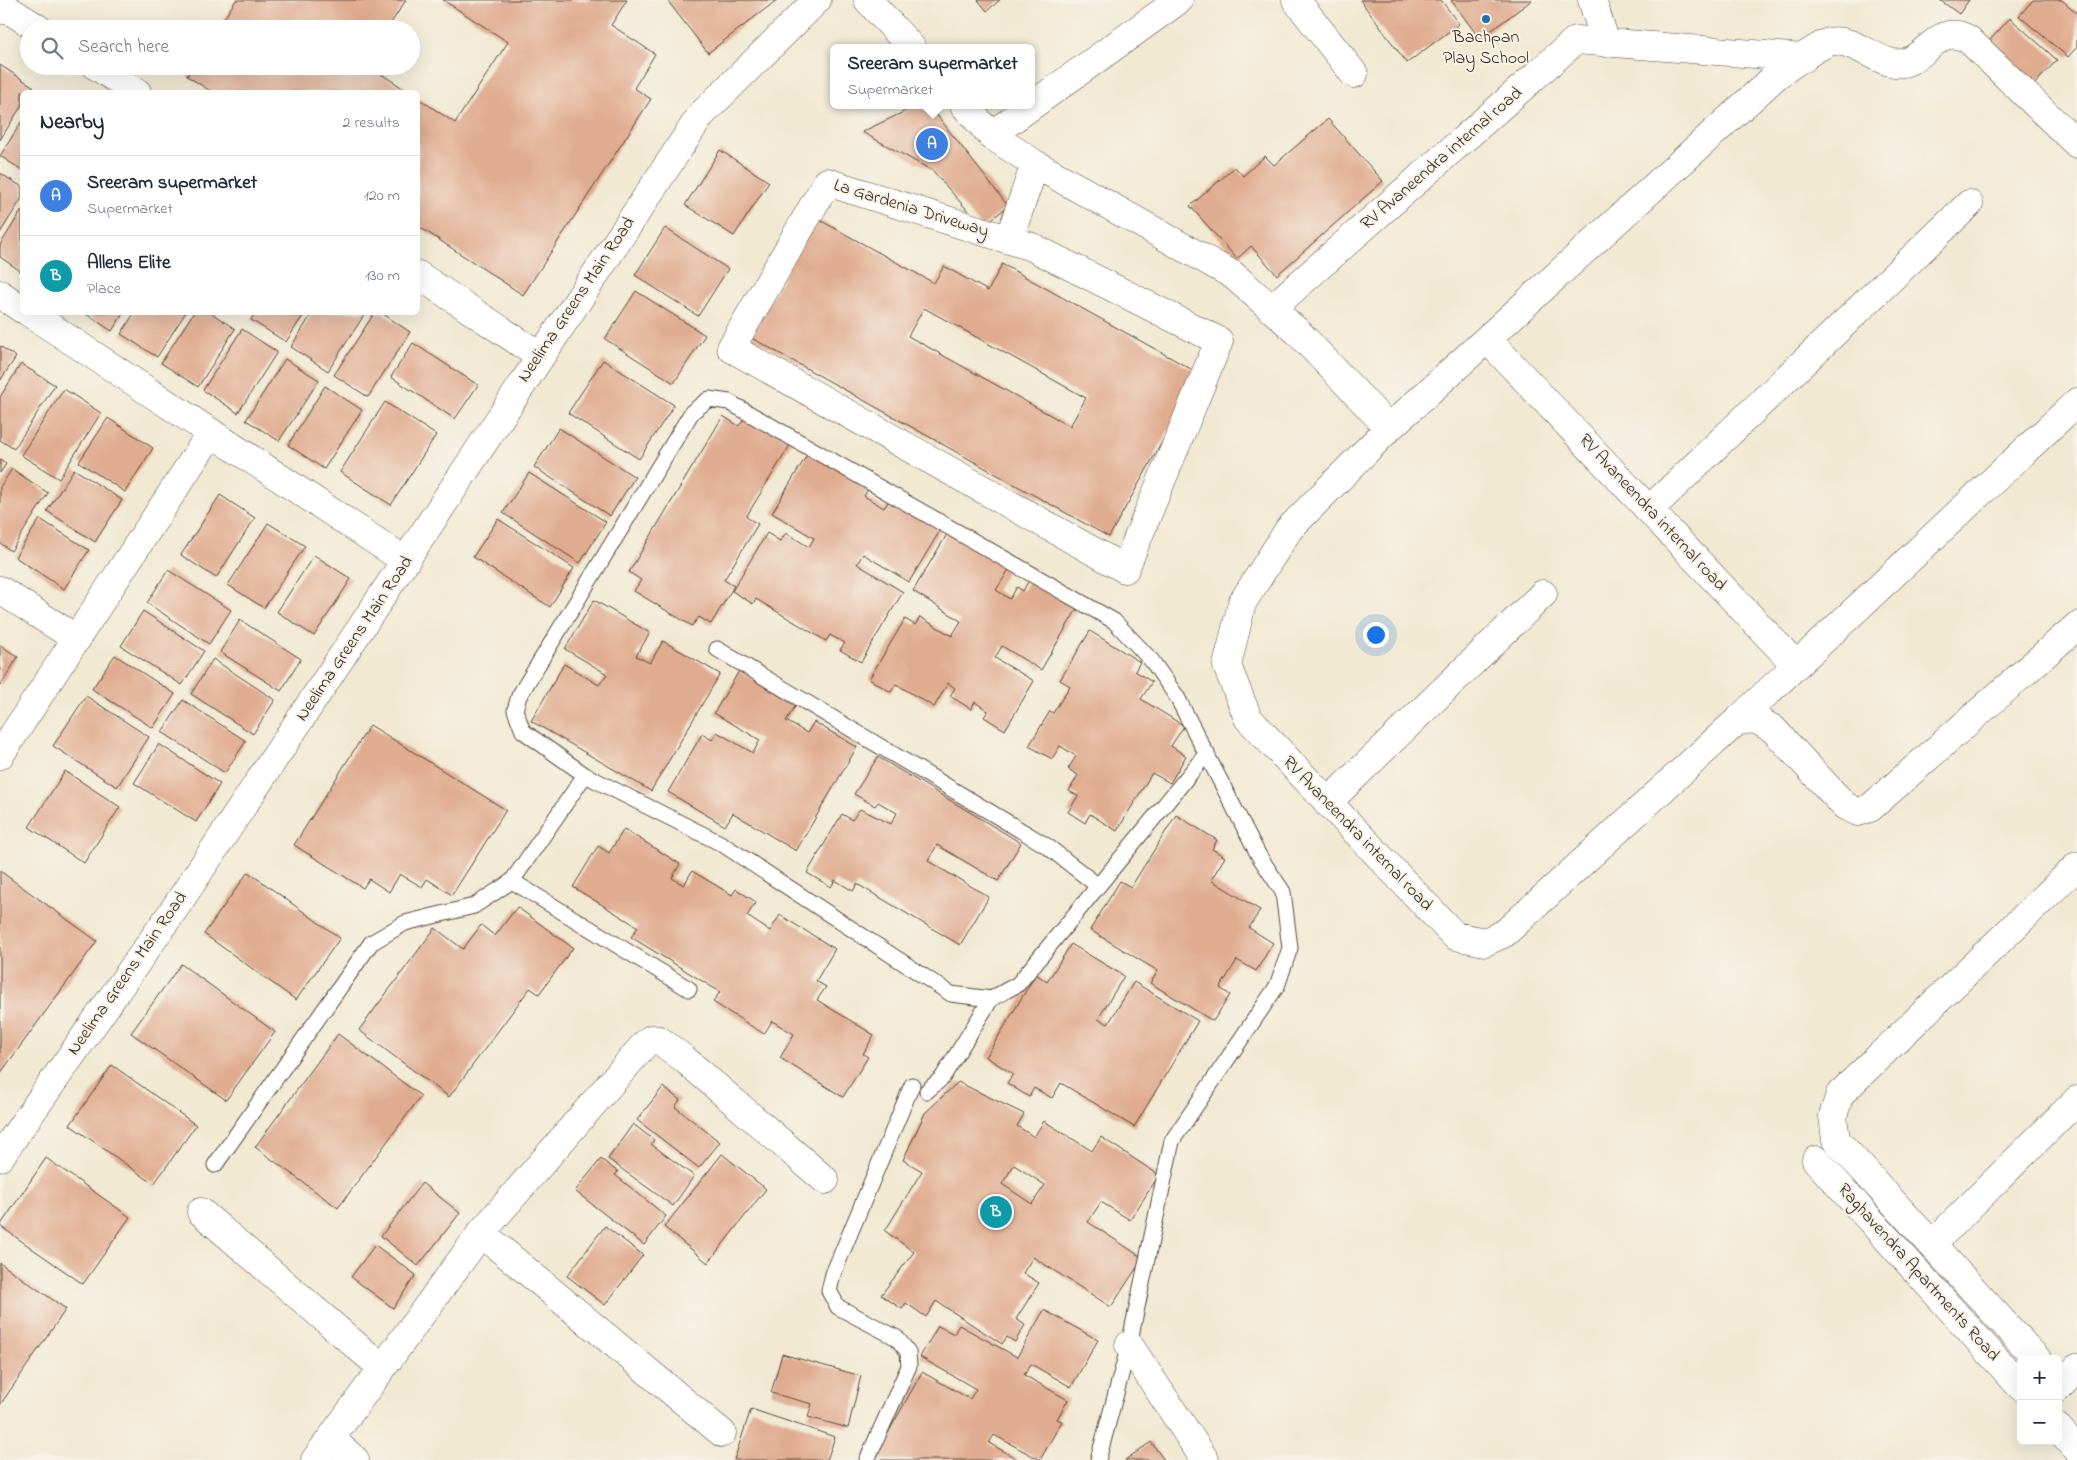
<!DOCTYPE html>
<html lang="en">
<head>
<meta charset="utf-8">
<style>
  body { margin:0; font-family:"Indie Flower",sans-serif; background:#f2f2f3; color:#1f2937 }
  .controls { position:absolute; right:15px; bottom:15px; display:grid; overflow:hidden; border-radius:8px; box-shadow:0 5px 20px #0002 }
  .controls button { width:45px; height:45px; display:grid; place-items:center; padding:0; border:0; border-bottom:1px solid #e0e1e3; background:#fff; color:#1f2937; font:25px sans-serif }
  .you { position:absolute; left:1375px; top:634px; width:18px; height:18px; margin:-12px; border:4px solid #fff; border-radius:50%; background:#1a73e8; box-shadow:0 0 0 8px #1a73e833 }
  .badge { display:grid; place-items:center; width:32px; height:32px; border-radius:50%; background:#0b8043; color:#fff; font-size:16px; font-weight:700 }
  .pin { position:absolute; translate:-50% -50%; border:2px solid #fff; box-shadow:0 1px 5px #0006 }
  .popup { position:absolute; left:830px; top:44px; width:205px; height:65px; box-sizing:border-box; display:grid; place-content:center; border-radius:8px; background:#fff; filter:drop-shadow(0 1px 4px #0005); font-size:16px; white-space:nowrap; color:#747a83 }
  .popup b { font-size:19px; color:#1f2937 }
  .popup::after { content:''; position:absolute; left:50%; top:100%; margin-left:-10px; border:10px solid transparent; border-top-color:#fff }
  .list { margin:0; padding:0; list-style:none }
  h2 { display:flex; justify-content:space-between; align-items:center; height:65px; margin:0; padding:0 20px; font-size:21px }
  h2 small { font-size:16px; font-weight:400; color:#747a83 }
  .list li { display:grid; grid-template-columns:32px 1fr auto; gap:15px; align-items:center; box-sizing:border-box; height:80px; padding:0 20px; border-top:1px solid #e0e1e3 }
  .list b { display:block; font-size:19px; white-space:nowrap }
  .list p { margin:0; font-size:16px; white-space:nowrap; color:#747a83 }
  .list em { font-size:16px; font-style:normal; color:#747a83 }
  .icon { flex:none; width:28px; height:28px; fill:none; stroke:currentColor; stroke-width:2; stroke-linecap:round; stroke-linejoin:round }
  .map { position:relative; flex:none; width:2077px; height:1460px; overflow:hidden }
  .search { position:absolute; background:#fff; box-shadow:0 5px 20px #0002; left:20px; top:20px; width:400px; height:55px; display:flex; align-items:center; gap:12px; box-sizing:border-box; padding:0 18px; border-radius:28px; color:#747a83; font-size:19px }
  .panel { position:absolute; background:#fff; box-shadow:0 5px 20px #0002; left:20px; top:90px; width:400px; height:225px; border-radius:8px }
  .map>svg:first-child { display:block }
</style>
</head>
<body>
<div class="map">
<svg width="2077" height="1460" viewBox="0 0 2077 1460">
  <rect width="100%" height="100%" fill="#f7f3e8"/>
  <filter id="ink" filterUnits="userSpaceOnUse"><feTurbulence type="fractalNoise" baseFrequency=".02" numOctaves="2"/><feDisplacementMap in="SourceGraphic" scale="10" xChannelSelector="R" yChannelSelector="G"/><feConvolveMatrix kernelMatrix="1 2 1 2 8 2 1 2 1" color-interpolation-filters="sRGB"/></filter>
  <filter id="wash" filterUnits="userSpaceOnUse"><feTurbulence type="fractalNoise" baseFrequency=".0096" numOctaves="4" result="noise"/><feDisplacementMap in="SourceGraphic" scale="20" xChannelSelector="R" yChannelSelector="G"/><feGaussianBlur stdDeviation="1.12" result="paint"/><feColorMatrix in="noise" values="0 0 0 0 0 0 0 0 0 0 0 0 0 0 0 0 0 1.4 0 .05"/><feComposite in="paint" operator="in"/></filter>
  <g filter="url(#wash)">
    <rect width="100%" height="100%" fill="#f1e9d2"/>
    <g id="blocks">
      <!-- building -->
      <path fill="#e0ac90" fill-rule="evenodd" d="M236 0H406L387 29H217Z
        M443 0H627L611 25 655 54 634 88 651 99 523 295 418 226V98L455 123 508 42Z
        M667 0H777L708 53Z
        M978 0H1000L987 11Z
        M1360 0H1441L1459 24 1407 63Z
        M1451 0H1532L1480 39Z
        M1940 0H1969L1959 14Z
        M2033 0H2062L2077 13V47L2068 57 2019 16Z
        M2010 18 2057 60 2029 90 1983 48Z
        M0 65 34 87 31 92H22V105L0 140Z
        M193 66H369L409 92H212L187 76Z
        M918 105H929L1008 206 982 227 933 171 862 132Z
        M1328 119 1383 181 1277 275 1251 246 1237 259 1190 206 1235 167 1243 176 1265 156 1274 165Z
        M22 121V170L0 156Z
        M720 150 769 182 734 236 685 205Z
        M0 173 22 187V198L0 233Z
        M22 210V272L0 257V245Z
        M816 218 934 283 944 266 988 291 1002 264 1200 374 1109 537 750 337ZM924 308 1086 398 1070 426 908 336Z
        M665 228 728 269 698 316 635 275Z
        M636 291 705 335 674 383 605 339Z
        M83 312H124L112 331Z
        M135 312H186L157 357 121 334Z
        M194 312H210L235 329 198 387 161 363Z
        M255 312H305L286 342 251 320Z
        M313 312H366L328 371 291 347Z
        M375 312H380L410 332 368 397 334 375Z
        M242 329 277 352 238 413 203 390Z
        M413 343 478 385 455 419 391 377Z
        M0 346 16 357 0 381Z
        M285 359 319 380 279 441 246 420Z
        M603 360 674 405 639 459 568 413Z
        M21 364 55 385 14 449 0 440V397Z
        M325 386 362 410 324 469 288 445Z
        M64 389 101 413 59 479 21 455Z
        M385 402 436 435 391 505 340 472Z
        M746 415 792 442 746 517 758 524 724 580 734 586 711 624 699 617 692 626 634 591 641 580 629 572 723 416 739 426Z
        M108 418 153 448 125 492 79 462Z
        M559 428 635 477 610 516 534 467Z
        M810 450 870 486 864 496 884 508 890 499 941 529 909 582 863 554 857 564 903 592 861 662 840 650 845 643 830 635 826 641 756 599 753 604 732 591 767 533 780 541 786 533 809 547 814 538 772 513Z
        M0 460 6 464 0 473Z
        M12 469 48 493 11 551 0 543V487Z
        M74 469 122 500 95 542 47 511Z
        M529 473 606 522 580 563 503 513Z
        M220 495 255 518 216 578 181 555Z
        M40 519 89 550 64 589 15 557Z
        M498 519 574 568 550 607 473 557Z
        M268 523 305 546 264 608 228 585Z
        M949 531 1010 568 996 590 1010 599 1017 587 1023 591 1029 580 1077 609 1041 670 1002 646 995 658 1034 681 1005 730 984 717 988 711 975 702 971 709 950 696 955 688 948 683 934 707 896 684 891 692 869 679 905 619 915 625 920 617 952 636 961 621 913 591Z
        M314 555 351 579 314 636 277 612Z
        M168 570 231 610 209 644 147 603Z
        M594 600 650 633 636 656 650 663 663 641 720 674 651 791 531 721 564 664 599 685 607 674 565 649Z
        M143 611 204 651 182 685 121 646Z
        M240 620 301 659 281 691 220 652Z
        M1090 631 1140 662 1135 671 1152 682 1141 699 1184 726 1171 746 1186 756 1170 783 1152 773 1117 831 1090 814 1085 823 1068 812 1078 796 1069 791 1078 775 1068 769 1076 756 1060 746 1052 759 1029 746 1050 711 1053 713 1070 686 1060 680Z
        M0 645 18 657 0 686Z
        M115 655 175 694 153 728 92 689Z
        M213 659 275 700 253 734 191 694Z
        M739 671 796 705 786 721 807 733 814 722 857 747 796 851 733 813 725 826 668 792 702 734 712 740 717 732 753 753 760 740 714 713Z
        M86 696 149 737 117 787 53 746Z
        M183 700 246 741 225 773 162 732Z
        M370 725 506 810 452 895 427 879 422 887 400 874 389 892 369 879 363 888 294 845Z
        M159 744 220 784 196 822 134 783Z
        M878 757 1021 843 998 881 937 845 928 861 989 897 960 945 857 884 853 891 835 880 831 887 807 873 842 814 852 820 860 809 891 824 897 813 878 802 875 806 854 794Z
        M65 771 120 807 84 863 29 827Z
        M1176 815 1217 840 1212 849 1225 857 1211 880 1260 910 1249 928 1273 943 1256 971 1237 960 1220 988 1230 995 1213 1021 1150 983 1158 971 1090 930 1120 881 1131 887Z
        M624 829 680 864 672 878 684 885 692 871 732 895 736 889 756 902 747 916 770 931 780 915 835 949 816 981 826 987 817 1000 874 1035 863 1054 868 1057 843 1097 780 1058 794 1034 772 1021 764 1034 713 1002 720 992 631 937 638 927 573 887 598 846 609 853Z
        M0 871 97 941 0 1074Z
        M248 872 340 938 296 1000 204 934Z
        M517 907 573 948 539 994 530 988 449 1097 359 1030 435 928 463 949 481 925 495 936Z
        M1071 944 1124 976 1098 1019 1108 1024 1134 982 1198 1021 1134 1127 1061 1083 1052 1098 1034 1088 1029 1097 1007 1083 1013 1074 986 1057 1036 974 1047 982Z
        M181 964 275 1032 226 1100 131 1033Z
        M338 1034 421 1096 338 1208 255 1147Z
        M112 1065 196 1125 154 1184 70 1125Z
        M958 1082 1024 1114 1017 1126 1034 1137 1044 1121 1092 1151 1101 1137 1159 1175 1130 1220 1101 1202 1088 1222 1143 1258 1111 1307 1033 1257 1023 1273 1039 1283 1016 1319 1025 1325 1015 1342 1007 1337 1002 1344 936 1301 926 1317 906 1303 902 1309 881 1295 914 1252 885 1231 922 1171 903 1160 925 1113ZM1014 1165 1045 1185 1032 1204 1002 1184Z
        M663 1087 680 1100 675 1107 720 1142 699 1168 637 1120Z
        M633 1124 654 1140 651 1144 694 1176 673 1206 608 1159Z
        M722 1154 766 1189 708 1263 664 1227Z
        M46 1158 130 1217 83 1284 0 1226Z
        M601 1159 618 1172 615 1175 666 1216 644 1245 575 1191Z
        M422 1183 460 1213 418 1266 381 1236Z
        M605 1226 643 1255 605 1305 567 1276Z
        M375 1245 416 1275 393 1308 351 1277Z
        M0 1263 66 1309 0 1405Z
        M1044 1310 1098 1340 1071 1387 1031 1364 1024 1375 1068 1400 1057 1419 1062 1421 1040 1460 994 1435 989 1443 1019 1460H873L922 1372 970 1399 976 1389 920 1357 938 1326 954 1334 959 1325 1017 1357Z
        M782 1354 861 1376 848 1428 808 1417 812 1404 771 1393Z
        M751 1409 835 1437 827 1460H734Z
        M1151 1442 1164 1460H1125Z"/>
    </g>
  </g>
  <g filter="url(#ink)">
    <use href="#blocks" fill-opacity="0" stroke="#564739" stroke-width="1"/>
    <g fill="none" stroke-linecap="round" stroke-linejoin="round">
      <!-- lane casing -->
      <g stroke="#564739" stroke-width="17">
        <path id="lane" d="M717 649 1047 846 1098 886
          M512 881 689 989
          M927 1091 942 1078 991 999
          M215 1165 371 943 405 923 474 906 512 881 585 775
          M867 1460 909 1366 908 1352 897 1338 838 1307 829 1291 833 1274 912 1085
          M1098 1460 1129 1345 1172 1141 1277 986 1290 948 1283 892 1259 856 1177 697 1152 661 1114 621 729 402 709 399 692 412 519 696 515 710 523 731 585 775 722 844 951 994 991 999 1018 984 1207 753"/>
      </g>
      <!-- street casing -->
      <g stroke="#564739" stroke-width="29">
        <path id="street" d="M868 0 912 48
          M1296 0 1354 74
          M1592 0 1606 43
          M0 10H9L39 29
          M96 66 137 92
          M964 105 991 135 1035 164 1233 275 1298 332 1389 428
          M991 135 1179 0
          M2077 144 1968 39C1941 24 1931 51 1909 61 1884 73 1856 35 1829 42 1817 46 1789 67 1777 75L1389 428 1289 529 1242 603 1227 666 1248 718 1455 936 1485 942 1505 933 1737 721 1755 719 1773 729 1845 806 1858 812 1870 808 2077 626
          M827 182 1032 247 1219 341 1125 569 731 348Z
          M1009 239 1035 164
          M418 275 540 356
          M0 294 22 309
          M1271 309 1576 40 1804 58
          M28 312 406 561
          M1487 339 1796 665
          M1649 510 1969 204
          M0 590 77 639
          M1737 721 2077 402
          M0 755 211 433
          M1327 803 1543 594
          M0 1157 175 908 701 115 817 0
          M1816 1160 2021 1387
          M201 1212 381 1367
          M481 1233 722 1433
          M1932 1244 2077 1100
          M1129 1345 1205 1460
          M2037 1359 1836 1140 1833 1116 1840 1094 2077 866
          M2058 1388 2077 1368
          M2058 1428 2077 1449
          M331 1439 355 1460
          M315 1460 481 1233 644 1045 651 1039 659 1040 683 1058 825 1180"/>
      </g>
      <!-- lane -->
      <use href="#lane" stroke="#fff" stroke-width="15"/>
      <!-- street -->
      <use href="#street" stroke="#fff" stroke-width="28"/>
    </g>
  </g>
  <!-- markers -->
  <circle fill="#1f6fb2" stroke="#f7f3e8" stroke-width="2" cx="1486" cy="19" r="5"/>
  <g text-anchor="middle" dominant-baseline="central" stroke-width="4" stroke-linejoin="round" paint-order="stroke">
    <!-- poi labels -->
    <g font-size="18" fill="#3b2a1e" stroke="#f7f3e8">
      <text x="1486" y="38">Bachpan<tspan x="1486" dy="21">Play School</tspan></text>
    </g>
    <!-- street labels -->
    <g font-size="18" fill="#3b2a1e" stroke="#f7f3e8">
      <text transform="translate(1442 159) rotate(-41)">RV Avaneendra internal road</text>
      <text transform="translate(911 209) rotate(17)">La Gardenia Driveway</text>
      <text transform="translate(577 300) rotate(-56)">Neelima Greens Main Road</text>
      <text transform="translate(1652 513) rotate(47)">RV Avaneendra internal road</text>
      <text transform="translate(355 639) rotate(-56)">Neelima Greens Main Road</text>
      <text transform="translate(1357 834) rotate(46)">RV Avaneendra internal road</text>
      <text transform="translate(128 974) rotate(-55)">Neelima Greens Main Road</text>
      <text transform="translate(1918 1273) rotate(48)">Raghavendra Apartments Road</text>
    </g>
  </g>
</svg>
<div class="controls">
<button>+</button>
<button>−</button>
</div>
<div class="you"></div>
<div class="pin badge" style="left:932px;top:144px;background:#3f7fe0">A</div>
<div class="popup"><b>Sreeram supermarket</b>Supermarket</div>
<div class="pin badge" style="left:996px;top:1212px;background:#0f9aa8">B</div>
<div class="search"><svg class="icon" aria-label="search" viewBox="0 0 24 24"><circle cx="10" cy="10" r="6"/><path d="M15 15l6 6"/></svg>Search here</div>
<section class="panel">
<h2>Nearby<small>2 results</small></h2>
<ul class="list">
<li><span class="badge" style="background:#3f7fe0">A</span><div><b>Sreeram supermarket</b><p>Supermarket</p></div><em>120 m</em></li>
<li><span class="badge" style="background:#0f9aa8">B</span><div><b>Allens Elite</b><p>Place</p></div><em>130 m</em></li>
</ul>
</section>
</div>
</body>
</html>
